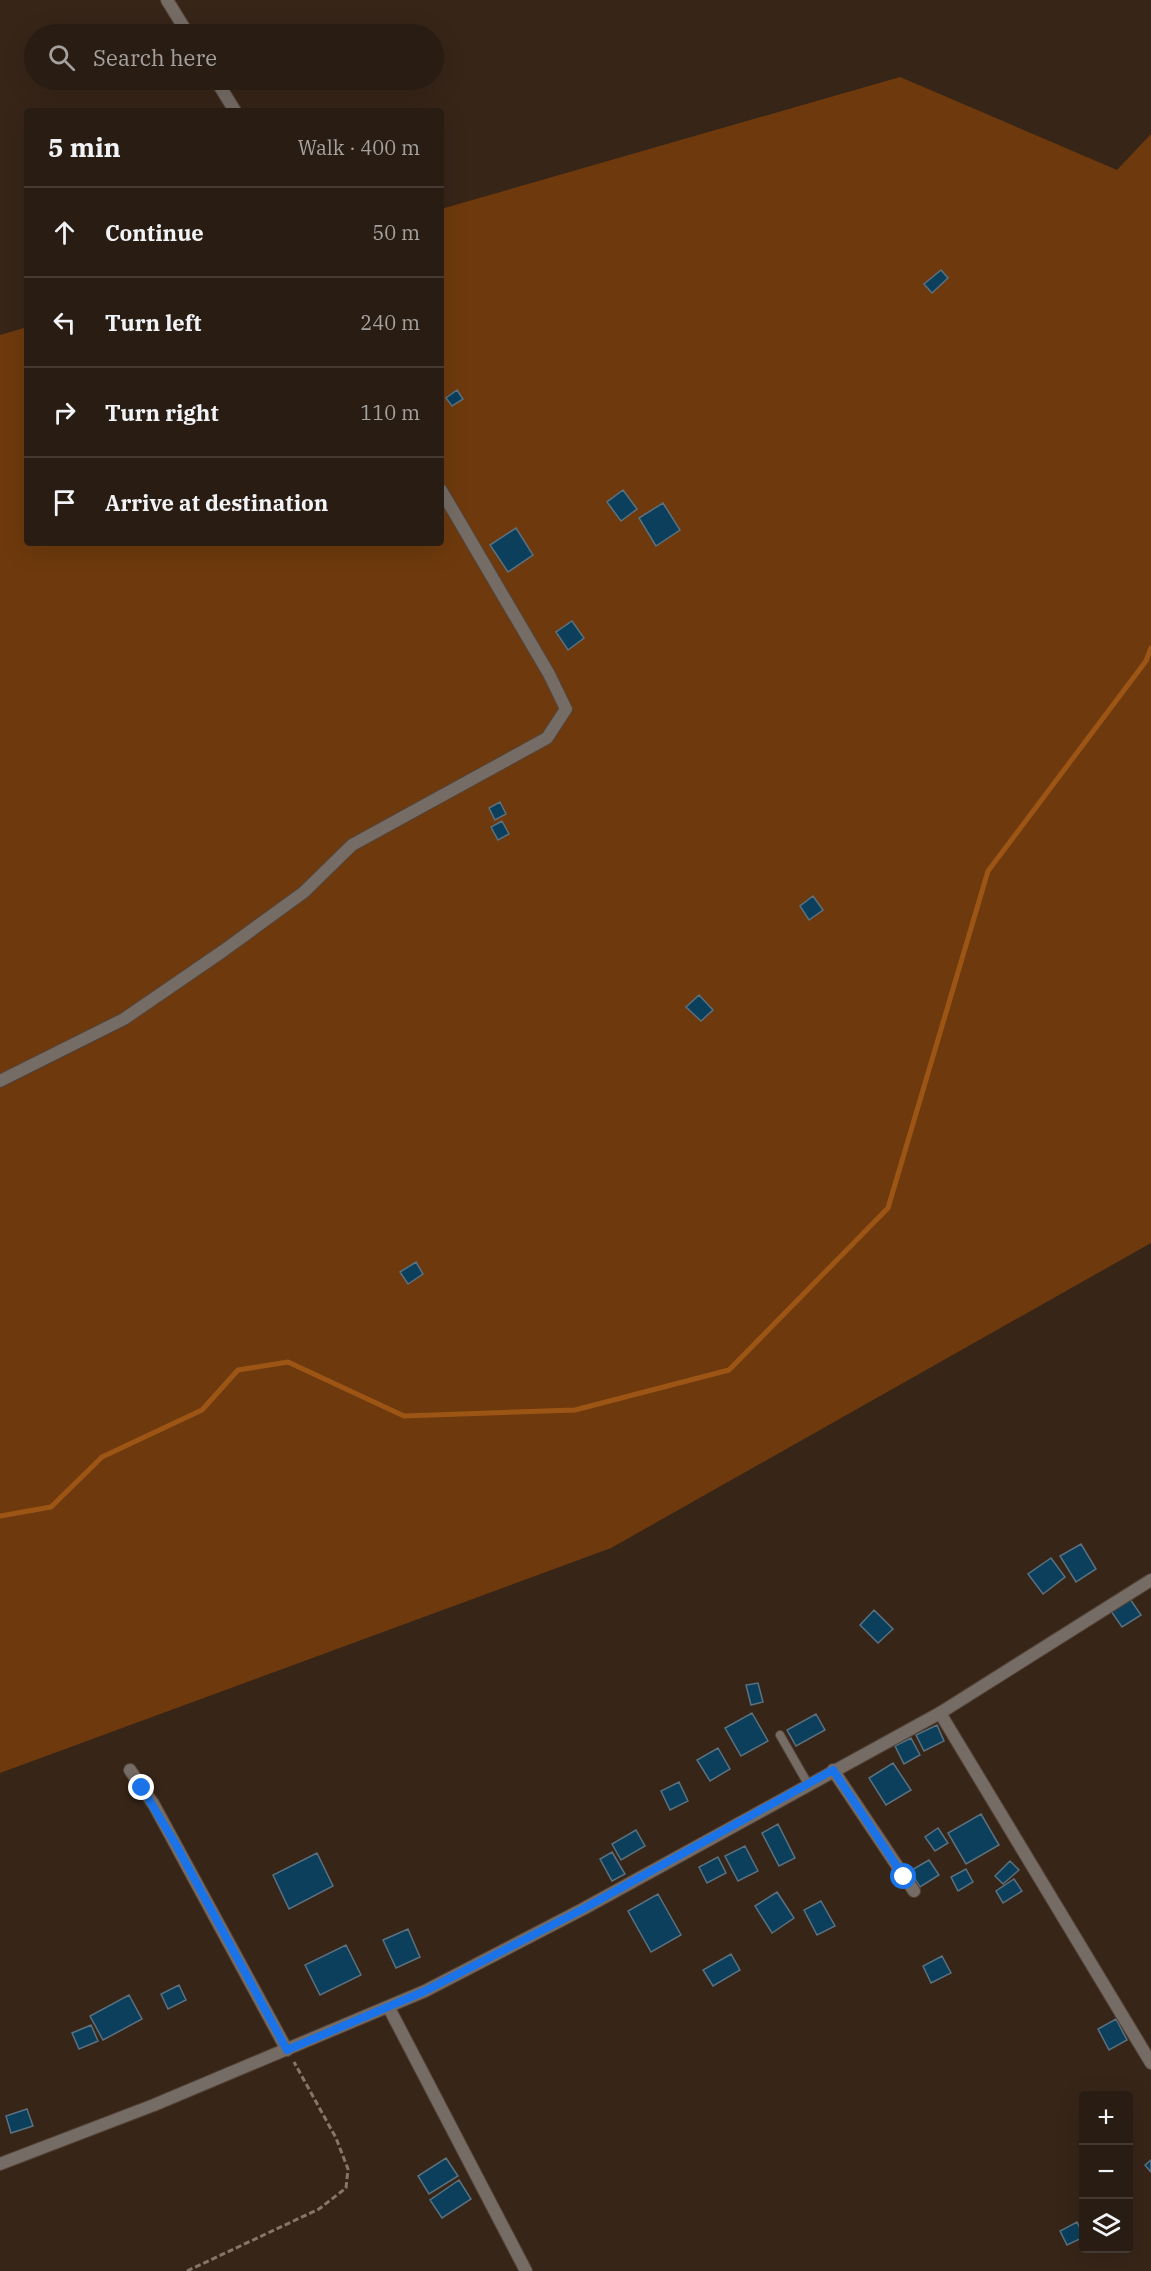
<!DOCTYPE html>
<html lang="en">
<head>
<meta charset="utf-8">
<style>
  body { margin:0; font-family:"IBM Plex Serif",serif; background:#352920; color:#f1f3f6 }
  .controls { position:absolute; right:18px; bottom:18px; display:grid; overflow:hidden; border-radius:6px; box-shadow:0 6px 24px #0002 }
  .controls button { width:54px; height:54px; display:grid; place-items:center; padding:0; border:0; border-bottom:2px solid #453a32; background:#291c12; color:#f1f3f6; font:30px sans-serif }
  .stop { position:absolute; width:18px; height:18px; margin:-14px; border:4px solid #1a73e8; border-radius:50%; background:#fff }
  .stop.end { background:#1a73e8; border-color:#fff; box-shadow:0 2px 6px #0008 }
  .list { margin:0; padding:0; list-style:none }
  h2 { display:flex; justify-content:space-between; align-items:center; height:78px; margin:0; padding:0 24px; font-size:26px }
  h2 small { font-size:20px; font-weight:400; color:#a5a19f }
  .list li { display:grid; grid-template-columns:39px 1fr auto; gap:18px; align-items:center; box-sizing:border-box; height:90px; padding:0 24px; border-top:2px solid #453a32 }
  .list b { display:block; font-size:22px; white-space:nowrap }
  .list em { font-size:20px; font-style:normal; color:#a5a19f }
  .icon { flex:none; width:33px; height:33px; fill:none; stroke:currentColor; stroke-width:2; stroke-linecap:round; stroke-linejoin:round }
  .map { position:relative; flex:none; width:1151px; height:2271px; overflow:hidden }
  .search { position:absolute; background:#291c12; box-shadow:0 6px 24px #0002; left:24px; top:24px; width:420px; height:66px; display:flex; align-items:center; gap:15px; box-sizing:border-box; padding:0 21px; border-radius:33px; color:#a5a19f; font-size:22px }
  .panel { position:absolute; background:#291c12; box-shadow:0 6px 24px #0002; left:24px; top:108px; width:420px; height:438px; border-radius:6px }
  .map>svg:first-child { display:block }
</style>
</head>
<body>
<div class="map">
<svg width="1151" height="2271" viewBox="0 0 1151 2271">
  <rect width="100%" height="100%" fill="#372518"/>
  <!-- green -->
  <path fill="#6e3a0d" d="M900 77 1117 170 1151 134V1243L611 1548 0 1773V335L27 327V543H441V209Z"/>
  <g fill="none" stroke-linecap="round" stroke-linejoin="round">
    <!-- stream -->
    <path stroke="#9d5515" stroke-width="5" d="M0 1516 51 1507 102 1457 202 1410 238 1370 288 1362 404 1416 575 1410 729 1370 888 1208 988 871 1146 661 1151 648"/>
  </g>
  <!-- building -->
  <path fill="#0b3f5c" stroke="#5b717f" stroke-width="1.5" d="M941 270 948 278 932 293 924 284Z
    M457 390 463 399 452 406 446 398Z
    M623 490 637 509 621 521 607 502Z
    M663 503 680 530 656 546 639 518Z
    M516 528 533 555 508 572 490 545Z
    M572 621 584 638 568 650 556 632Z
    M500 802 506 814 495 820 489 808Z
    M502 821 509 834 498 840 491 827Z
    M813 896 823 910 809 920 800 906Z
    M699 995 713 1010 701 1021 686 1007Z
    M416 1262 423 1274 408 1284 400 1272Z
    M1081 1544 1096 1569 1076 1582 1060 1556Z
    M1051 1558 1065 1577 1043 1594 1028 1574Z
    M1130 1599 1141 1615 1122 1627 1111 1611Z
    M874 1610 893 1629 878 1643 860 1625Z
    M758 1683 763 1702 751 1705 746 1685Z
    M752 1713 768 1741 741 1756 725 1728Z
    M816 1714 825 1730 796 1746 787 1730Z
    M937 1725 944 1741 924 1751 916 1735Z
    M911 1738 920 1755 904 1764 895 1746Z
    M718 1748 730 1769 710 1781 697 1760Z
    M893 1763 911 1790 886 1805 869 1778Z
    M679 1782 688 1801 670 1810 661 1791Z
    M981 1814 999 1845 966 1864 948 1833Z
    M778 1824 795 1858 779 1866 762 1833Z
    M938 1828 948 1843 935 1851 925 1837Z
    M636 1830 645 1846 621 1860 612 1844Z
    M745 1846 758 1871 738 1881 725 1856Z
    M612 1852 625 1874 612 1881 600 1859Z
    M317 1853 333 1886 289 1909 273 1875Z
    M718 1857 726 1873 707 1883 699 1867Z
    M929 1860 939 1875 920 1887 910 1871Z
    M1010 1861 1019 1870 1003 1884 995 1876Z
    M966 1869 973 1882 958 1891 951 1877Z
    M1014 1879 1022 1891 1003 1903 996 1891Z
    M777 1892 794 1918 772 1933 755 1906Z
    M658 1894 681 1935 651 1952 628 1911Z
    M821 1901 835 1926 817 1935 804 1910Z
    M408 1929 420 1957 396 1968 383 1940Z
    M346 1945 361 1975 320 1995 305 1965Z
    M731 1954 740 1970 713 1986 703 1970Z
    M942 1956 951 1973 931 1983 923 1966Z
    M179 1985 186 2000 168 2009 161 1994Z
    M129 1995 142 2019 103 2040 90 2016Z
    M1116 2019 1127 2040 1109 2050 1098 2029Z
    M91 2025 98 2041 79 2049 72 2033Z
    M27 2109 33 2126 11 2133 6 2116Z
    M446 2158 458 2176 429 2194 418 2176Z
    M1151 2160V2172L1145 2165Z
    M459 2180 471 2199 442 2218 430 2200Z
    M1077 2222 1084 2237 1067 2245 1060 2231Z"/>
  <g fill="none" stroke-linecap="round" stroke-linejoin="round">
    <!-- service casing -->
    <g stroke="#544337" stroke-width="10">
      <path id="service" d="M780 1735 808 1784"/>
    </g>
    <!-- minor casing -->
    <g stroke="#544337" stroke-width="14">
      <path id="minor" d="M167 0 188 34
        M216 80 235 111
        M0 1081 124 1019 223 951 304 892 352 845 547 738 566 709 549 674 441 490
        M940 1713 1151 2063
        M130 1770 154 1805 287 2050
        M833 1770 914 1891
        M389 2008 526 2271"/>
    </g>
    <!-- tertiary casing -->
    <g stroke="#544337" stroke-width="14">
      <path id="tertiary" d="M0 2164 154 2105 425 1991 583 1909 940 1713 1151 1580"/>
    </g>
    <!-- path -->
    <path stroke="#85756b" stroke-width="3" stroke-dasharray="6 3" stroke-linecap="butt" d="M187 2271 319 2209 346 2188 348 2169 336 2138 294 2062"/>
    <!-- service -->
    <use href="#service" stroke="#756c65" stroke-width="8"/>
    <!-- minor -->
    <use href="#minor" stroke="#756c65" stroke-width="12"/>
    <!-- tertiary -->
    <use href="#tertiary" stroke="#756c65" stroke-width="12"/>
  </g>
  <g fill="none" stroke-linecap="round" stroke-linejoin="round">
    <!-- route -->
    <path stroke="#1a73e8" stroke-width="8" d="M142 1788 175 1843 287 2050 425 1991 583 1909 833 1770 904 1877"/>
  </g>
</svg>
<div class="controls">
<button>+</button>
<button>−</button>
<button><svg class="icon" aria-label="layers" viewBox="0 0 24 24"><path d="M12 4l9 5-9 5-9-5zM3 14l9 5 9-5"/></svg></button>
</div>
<div class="stop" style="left:904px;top:1877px"></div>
<div class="stop end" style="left:142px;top:1788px"></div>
<div class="search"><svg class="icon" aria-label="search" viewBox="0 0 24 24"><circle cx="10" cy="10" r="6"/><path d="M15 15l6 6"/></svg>Search here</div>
<section class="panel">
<h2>5 min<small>Walk · 400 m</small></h2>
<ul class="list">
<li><svg class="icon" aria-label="ahead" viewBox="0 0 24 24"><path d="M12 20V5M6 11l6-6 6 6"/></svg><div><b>Continue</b></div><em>50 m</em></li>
<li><svg class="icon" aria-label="left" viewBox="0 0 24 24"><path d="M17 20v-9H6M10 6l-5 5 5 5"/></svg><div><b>Turn left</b></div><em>240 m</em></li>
<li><svg class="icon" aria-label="right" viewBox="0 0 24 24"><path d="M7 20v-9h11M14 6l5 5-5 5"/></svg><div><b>Turn right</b></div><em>110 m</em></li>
<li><svg class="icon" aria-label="arrive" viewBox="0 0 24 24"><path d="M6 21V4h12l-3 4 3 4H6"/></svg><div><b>Arrive at destination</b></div></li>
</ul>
</section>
</div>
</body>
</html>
